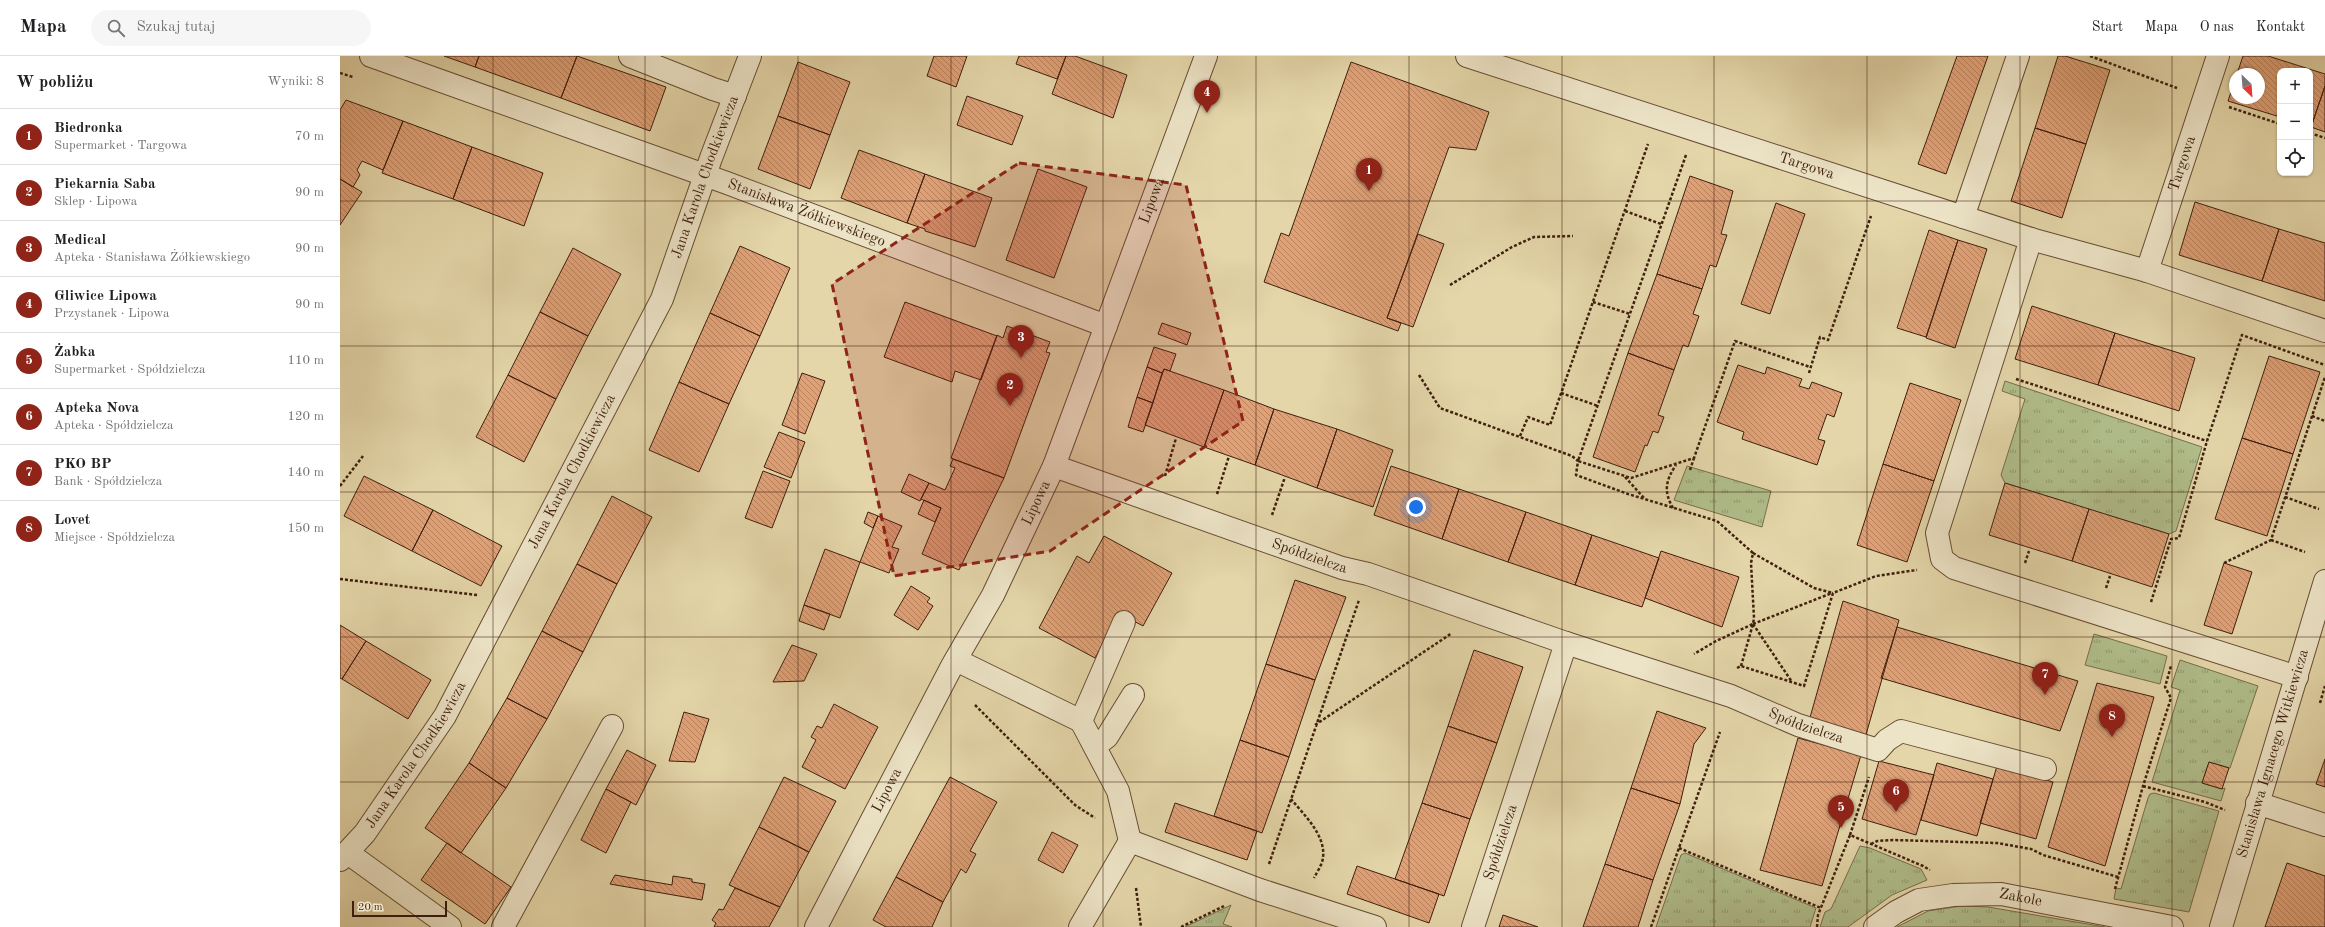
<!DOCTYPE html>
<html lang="pl">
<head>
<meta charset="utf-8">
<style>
  body { margin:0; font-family:"Old Standard TT",serif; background:#f6f6f6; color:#202124 }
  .controls { position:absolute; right:12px; top:12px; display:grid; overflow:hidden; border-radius:8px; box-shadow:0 1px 3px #0004 }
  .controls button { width:36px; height:36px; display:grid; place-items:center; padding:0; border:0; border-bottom:1px solid #e0e0e0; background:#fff; color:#202124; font:20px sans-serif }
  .compass { position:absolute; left:1889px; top:12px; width:36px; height:36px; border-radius:50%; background:#fff; box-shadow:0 1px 3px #0004; rotate:155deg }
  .scale { position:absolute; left:12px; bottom:10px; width:95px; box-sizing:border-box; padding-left:4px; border:2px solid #3f1f0e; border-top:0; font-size:11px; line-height:14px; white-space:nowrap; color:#3f1f0e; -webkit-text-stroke:3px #ede4c7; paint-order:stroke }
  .you { position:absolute; left:1076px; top:451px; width:14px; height:14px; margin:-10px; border:3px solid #fff; border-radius:50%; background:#1a73e8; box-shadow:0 0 0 6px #1a73e833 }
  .badge { display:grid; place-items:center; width:26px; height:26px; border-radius:50%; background:#8f2418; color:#fff; font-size:13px; font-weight:700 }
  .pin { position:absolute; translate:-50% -33px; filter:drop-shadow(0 1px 2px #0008) }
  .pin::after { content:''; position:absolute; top:21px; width:14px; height:12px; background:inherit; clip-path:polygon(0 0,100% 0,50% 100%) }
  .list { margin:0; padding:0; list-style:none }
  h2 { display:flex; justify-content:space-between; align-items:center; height:52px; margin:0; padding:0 16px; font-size:17px }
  h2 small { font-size:13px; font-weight:400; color:#757577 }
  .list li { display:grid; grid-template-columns:26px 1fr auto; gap:12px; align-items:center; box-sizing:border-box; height:56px; padding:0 16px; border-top:1px solid #e0e0e0 }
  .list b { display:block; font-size:15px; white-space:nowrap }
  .list p { margin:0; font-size:13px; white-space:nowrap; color:#757577 }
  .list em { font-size:13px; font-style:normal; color:#757577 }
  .icon { flex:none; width:22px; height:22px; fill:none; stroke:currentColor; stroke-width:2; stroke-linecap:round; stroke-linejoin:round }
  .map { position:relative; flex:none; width:1985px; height:871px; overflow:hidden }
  header { display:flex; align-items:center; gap:24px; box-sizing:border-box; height:56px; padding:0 20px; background:#fff; border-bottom:1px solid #e0e0e0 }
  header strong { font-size:19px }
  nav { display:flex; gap:22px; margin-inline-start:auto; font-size:14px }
  .search { width:280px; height:36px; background:#f6f6f6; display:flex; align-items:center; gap:10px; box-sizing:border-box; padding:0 14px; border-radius:22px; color:#757577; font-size:15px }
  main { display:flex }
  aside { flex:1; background:#fff }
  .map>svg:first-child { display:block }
</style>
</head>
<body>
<header>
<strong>Mapa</strong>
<div class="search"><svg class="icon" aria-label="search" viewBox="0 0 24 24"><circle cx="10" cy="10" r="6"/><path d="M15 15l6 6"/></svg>Szukaj tutaj</div>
<nav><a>Start</a><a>Mapa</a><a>O nas</a><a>Kontakt</a></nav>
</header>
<main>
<aside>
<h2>W pobliżu<small>Wyniki: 8</small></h2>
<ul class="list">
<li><span class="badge">1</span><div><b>Biedronka</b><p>Supermarket · Targowa</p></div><em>70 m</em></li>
<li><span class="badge">2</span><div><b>Piekarnia Saba</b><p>Sklep · Lipowa</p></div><em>90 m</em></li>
<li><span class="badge">3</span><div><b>Medical</b><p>Apteka · Stanisława Żółkiewskiego</p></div><em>90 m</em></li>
<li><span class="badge">4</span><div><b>Gliwice Lipowa</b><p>Przystanek · Lipowa</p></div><em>90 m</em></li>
<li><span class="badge">5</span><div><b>Żabka</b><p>Supermarket · Spółdzielcza</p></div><em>110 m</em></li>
<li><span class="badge">6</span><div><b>Apteka Nova</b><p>Apteka · Spółdzielcza</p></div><em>120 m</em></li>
<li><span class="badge">7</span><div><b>PKO BP</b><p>Bank · Spółdzielcza</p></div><em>140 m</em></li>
<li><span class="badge">8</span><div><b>Lovet</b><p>Miejsce · Spółdzielcza</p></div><em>150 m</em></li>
</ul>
</aside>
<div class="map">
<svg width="1985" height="871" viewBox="0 0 1985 871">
  <defs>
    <pattern id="grass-tufts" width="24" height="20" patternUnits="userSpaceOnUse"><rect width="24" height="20" fill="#b0be8b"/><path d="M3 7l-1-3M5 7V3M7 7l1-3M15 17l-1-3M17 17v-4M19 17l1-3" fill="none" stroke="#919a70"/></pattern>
    <pattern id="building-back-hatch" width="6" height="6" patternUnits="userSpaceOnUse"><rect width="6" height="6" fill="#e1a176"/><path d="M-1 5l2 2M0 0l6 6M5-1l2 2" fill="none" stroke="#b8835f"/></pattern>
  </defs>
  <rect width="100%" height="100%" fill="#e4d6a9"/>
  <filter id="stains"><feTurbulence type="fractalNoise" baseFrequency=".005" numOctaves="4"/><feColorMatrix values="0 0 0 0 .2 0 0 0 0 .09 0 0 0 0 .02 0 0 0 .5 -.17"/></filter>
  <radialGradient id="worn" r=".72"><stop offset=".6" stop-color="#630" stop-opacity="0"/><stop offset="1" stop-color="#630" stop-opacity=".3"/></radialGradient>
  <!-- grass -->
  <path fill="url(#grass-tufts)" stroke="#786e4c" d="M1665 325 1862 391 1836 475 1829 478 1665 427 1661 419 1685 343 1662 335Z
    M1347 410 1431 435 1422 471 1334 444Z
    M1754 578 1827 600 1820 628 1745 609Z
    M1840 604 1918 630 1890 712 1869 706 1862 727 1882 733 1885 732 1881 745 1812 726 1840 634 1831 631Z
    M1814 737 1879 755 1849 856 1774 843 1776 832 1781 833 1808 742 1810 738Z
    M1520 790 1530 792 1581 813 1587 824 1552 839 1508 871H1480L1485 856 1491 853Z
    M1345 797 1476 852 1470 871H1316L1341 799Z
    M891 849 883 868 892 871H845Z
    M1621 850 1648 851 1765 871H1557L1588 855Z"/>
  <!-- building -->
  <path fill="url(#building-back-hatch)" stroke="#3f1f0e" d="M104 0H139L135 11Z
    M139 0H237L221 42 135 11Z
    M237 0 326 31 310 75 221 42Z
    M594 0H627L616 31 587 20Z
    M679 0H726L717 23 676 8Z
    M726 0H735L787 19 773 62 712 38Z
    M1617 0H1648L1606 118 1578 108Z
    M1718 0H1725L1770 14 1746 88 1695 72Z
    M1903 0H1928L1985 18V30L1971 71 1970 15H1940V61L1888 45 1895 24V42H1919V18H1897Z
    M458 6 510 26 490 79 438 60Z
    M1011 6 1149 56 1136 94 1109 91 1047 262 1061 267 1058 275 924 226 941 177 949 180Z
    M1985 30V76L1971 71Z
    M627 40 683 60 672 89 617 69Z
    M6 44 63 65 43 114 22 105 17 114 20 119 13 131 0 123V54Z
    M438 60 490 79 470 133 418 113Z
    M63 65 132 91 113 143 42 117Z
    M1695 72 1746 88 1722 162 1671 145Z
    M132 91 203 117 184 170 113 143Z
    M519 94 585 118 567 167 501 142Z
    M698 113 747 131 714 222 666 204Z
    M585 118 652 142 635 191 585 175V173L567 167Z
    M1350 120 1393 135 1381 178 1387 179 1376 211 1370 209 1362 233 1317 218Z
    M0 123 22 136 0 169Z
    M1855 146 1939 173 1922 225 1839 199Z
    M1436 147 1465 158 1430 258 1401 248Z
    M1939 173 1985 187V245L1922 225Z
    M1589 174 1618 184 1586 281 1557 272Z
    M1078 178 1104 188 1073 271 1047 262Z
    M1618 184 1647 193 1615 292 1586 282Z
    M400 190 450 212 420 280 370 257Z
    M233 192 281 218 248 280 200 256Z
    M1317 218 1362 233 1353 258 1359 260 1348 291 1343 289 1334 314 1288 297Z
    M565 246 657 280 641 324 615 315 612 326 544 301Z
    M1692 250 1775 277 1758 329 1675 303Z
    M200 256 248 280 216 343 168 319Z
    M370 257 420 280 389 348 339 326Z
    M822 267 851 277 847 289 818 278Z
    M667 270 710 286 706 296 710 297 664 422 611 402 657 279 663 282Z
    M1775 277 1855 302 1839 355 1758 329Z
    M814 291 836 298 830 315 824 313 822 317 807 311Z
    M1288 297 1334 314 1318 359 1324 361 1318 377 1313 375 1307 390 1305 389 1295 416 1253 401Z
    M1929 300 1980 316 1953 398 1902 382Z
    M1398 309 1425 318 1427 311 1462 323 1459 330 1469 333 1472 326 1502 337 1494 361 1487 358 1478 383 1485 385 1477 409 1402 383 1404 376 1377 366Z
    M807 311 822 317 813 347 797 341Z
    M824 313 884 334 864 391 805 369Z
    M462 317 485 325 465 378 442 369Z
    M168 319 216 343 184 406 136 381Z
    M339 326 389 348 359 416 309 394Z
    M1570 327 1621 344 1594 425 1543 408Z
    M884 334 934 353 915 409 864 391Z
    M797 341 813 347 803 376 788 371Z
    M934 353 997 373 977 432 915 409Z
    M997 373 1053 394 1033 451 977 432Z
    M439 376 465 386 451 422 424 411Z
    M1902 382 1953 398 1927 480 1875 463Z
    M613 403 664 422 619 514 582 498 601 452 581 443 589 427 605 434 615 412 610 410Z
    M1543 408 1594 425 1567 506 1517 489Z
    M1051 410 1119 433 1102 483 1034 459Z
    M423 415 450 425 432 472 405 462Z
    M569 418 589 427 580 445 561 436Z
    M24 420 93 454 72 495 4 460Z
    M1665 427 1749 453 1732 505 1649 479Z
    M1119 433 1186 456 1168 506 1102 483Z
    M272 440 312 461 277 528 237 508Z
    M584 444 601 452 595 466 578 458Z
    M1749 453 1829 478 1812 531 1732 505Z
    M93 454 162 490 141 530 72 495Z
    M528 456 538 460 533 472 524 467Z
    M1186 456 1252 479 1235 529 1168 506Z
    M538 460 562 470 552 491 559 493 549 517 520 506Z
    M1252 479 1319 502 1302 551 1235 529Z
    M764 480 832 517 803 570 779 557 755 602 699 572 737 500 749 507Z
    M485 493 520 506 500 562 464 549Z
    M1321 495 1399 521 1382 571 1305 542Z
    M1884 507 1912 516 1892 578 1864 569Z
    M237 508 277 528 243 596 202 575Z
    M955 524 1006 541 975 624 926 608Z
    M571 530 590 542 587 546 593 550 578 574 554 559Z
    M1503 545 1559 564 1525 682 1469 665Z
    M464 549 490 558 484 574 459 565Z
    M0 569 26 585 2 623 0 622Z
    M1557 571 1738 625 1720 675 1541 622Z
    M202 575 243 596 207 663 167 642Z
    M26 585 91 624 68 663 2 623Z
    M452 589 477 598 464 625 433 626Z
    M1134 594 1183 611 1157 687 1108 670Z
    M926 608 975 624 949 701 900 684Z
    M1757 627 1814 641 1765 810 1708 791Z
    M167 642 207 663 166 732 129 707Z
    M494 648 538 671 505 733 462 711 476 684 471 681 477 670 482 672Z
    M1317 655 1366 672 1354 688 1340 748 1291 732Z
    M344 656 369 663 355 706 329 705Z
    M1108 670 1157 687 1130 763 1082 747Z
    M1458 682 1521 699 1482 830 1420 814Z
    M900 684 949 701 922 777 874 760Z
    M287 694 316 709 296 749 266 733Z
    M1985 703V731L1976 728Z
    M1539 705 1594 719 1576 779 1522 763Z
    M1869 706 1889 712 1882 733 1862 727Z
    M129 707 166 732 121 797 85 772Z
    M1597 707 1653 723 1637 780 1581 764Z
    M1657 710 1713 726 1696 783 1640 767Z
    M444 721 496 745 469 796 419 771Z
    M610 721 657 746 630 795 636 798 626 817 621 813 603 846 556 821Z
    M1291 732 1340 748 1313 824 1265 808Z
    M266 733 291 746 266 797 241 784Z
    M835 747 917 775 907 804 825 776Z
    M1082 747 1130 763 1104 840 1055 823Z
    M419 771 469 796 440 851 389 829Z
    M712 776 738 789 723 817 698 804Z
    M107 787 171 831 145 868 81 824Z
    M1947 807 1985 820V871H1925Z
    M1265 808 1313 824 1298 871H1243Z
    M1017 810 1099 838 1089 867 1007 838Z
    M275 819 332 829 333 820 352 823V826L365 828 362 844 270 828Z
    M556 821 603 846 592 871H546L533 864Z
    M395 832 440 851 429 871H374L376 867 372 864 379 853 383 854Z
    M1163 859 1198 871H1159Z"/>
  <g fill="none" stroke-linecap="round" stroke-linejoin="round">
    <!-- minor casing -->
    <g stroke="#684d35" stroke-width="24">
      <g id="minor">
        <path id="s1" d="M31 0 387 127 766 270"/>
        <path d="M290 0 373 33 395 40"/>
        <path id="s2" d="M1127 0 1691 183 1807 215 1985 275"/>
        <path d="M1623 161 1678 0"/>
        <path d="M1691 183 1597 477 1602 503 1614 512 1957 621"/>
        <path id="s3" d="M1807 215 1878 0"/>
        <path id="s4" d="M714 410 1002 512 1028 518 1226 587 1391 640 1458 669 1538 694 1547 684 1561 675 1705 713"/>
        <path d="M616 604 741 665 778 735 790 785"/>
        <path d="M741 665 784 566"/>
        <path d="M755 690 767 681 793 639"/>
        <path d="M1917 747 1985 769"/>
        <path d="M8 797 110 871"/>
        <path id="s5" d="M0 804 25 777 105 660 322 243 371 102 410 0"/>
        <path d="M163 871 272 670"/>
        <path id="s6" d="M476 871 612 610 653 539 714 410 866 0"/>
        <path d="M740 871 790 785 920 834 1035 871"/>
        <path id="s7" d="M1133 871 1226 587"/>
        <path id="s8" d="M1535 871 1556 856 1579 844 1613 839 1661 838 1832 871"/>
        <path id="s9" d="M1881 871 1985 525"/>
      </g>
    </g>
    <!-- path -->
    <path stroke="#3f1f0e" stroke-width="2.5" stroke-dasharray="3 2" stroke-linecap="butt" d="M1750 0 1837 32
      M0 17 13 21
      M1889 51 1940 68
      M1970 77 1985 82
      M1346 99 1238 405 1291 422 1354 402 1395 285 1470 311
      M1285 155 1321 168
      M1110 229 1172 191 1194 181 1233 180
      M1253 246 1290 258
      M1469 317 1480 281 1488 284 1531 160
      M1079 319 1100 352 1232 400 1238 405 1236 419 1288 438 1377 465 1413 497 1411 507 1414 562 1413 568 1376 585 1354 598
      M1676 323 1867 385
      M1221 337 1258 350
      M1972 360 1985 365
      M1180 380 1188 361 1210 369 1308 88
      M1350 414 1354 402
      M825 420 836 382
      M1285 421 1304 442
      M0 430 23 400
      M877 438 889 400
      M1945 441 1979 453
      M1333 452C1323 435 1326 424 1336 409
      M932 459 945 421
      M1931 484 1965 496
      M1413 497 1474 532 1493 537
      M1685 507 1689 495
      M1884 507 1931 484 1985 321
      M0 523 137 539
      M1766 532 1770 520
      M1811 546 1831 483 1839 482 1867 385 1902 279 1985 309
      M1413 568 1492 537
      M1413 568 1452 626
      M1401 610 1413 568
      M1397 612 1401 610 1464 630 1493 537 1536 520 1577 514
      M1980 647 1985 630
      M635 649 735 749 755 762
      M975 669 1112 577
      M1803 730 1865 746 1885 754
      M951 743C964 759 986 779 983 802 982 809 977 816 974 822
      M1510 779 1529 721
      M1531 788 1537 785 1553 784 1657 787 1691 793 1703 799 1778 821
      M1339 792 1481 852
      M929 808 1019 544
      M796 832 801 871
      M1775 833 1803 730 1831 642 1825 631 1831 610
      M841 871 884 850
      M1311 871 1380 676
      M1477 871 1478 859 1510 779 1583 810 1590 814"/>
    <!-- minor -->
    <use href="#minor" stroke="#ede4c7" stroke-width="22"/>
  </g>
  <!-- marked area -->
  <path fill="#8f2418" fill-opacity="0.2" stroke="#8f2418" stroke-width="3" stroke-dasharray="8 5" stroke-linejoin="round" d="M679 107 846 129 903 365 710 495 554 520 492 228Z"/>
  <!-- grid -->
  <path fill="none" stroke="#3f1f0e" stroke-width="1" stroke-opacity="0.55" d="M153 0V871M305 0V871M458 0V871M611 0V871M763 0V871M916 0V871M1069 0V871M1222 0V871M1374 0V871M1527 0V871M1680 0V871M1832 0V871M0 145H1985M0 290H1985M0 436H1985M0 581H1985M0 726H1985"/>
  <g text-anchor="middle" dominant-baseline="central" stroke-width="4" stroke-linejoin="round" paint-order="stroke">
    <!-- street labels -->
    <g font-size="15" fill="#3f1f0e" stroke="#ede4c7">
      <text stroke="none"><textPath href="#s3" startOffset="113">Targowa</textPath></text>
      <text stroke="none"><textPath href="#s2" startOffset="357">Targowa</textPath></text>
      <text stroke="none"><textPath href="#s5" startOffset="778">Jana Karola Chodkiewicza</textPath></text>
      <text stroke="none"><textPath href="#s6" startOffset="802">Lipowa</textPath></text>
      <text stroke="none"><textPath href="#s1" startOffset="463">Stanisława Żółkiewskiego</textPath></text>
      <text stroke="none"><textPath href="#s5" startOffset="454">Jana Karola Chodkiewicza</textPath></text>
      <text stroke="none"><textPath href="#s6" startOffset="478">Lipowa</textPath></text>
      <text stroke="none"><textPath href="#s4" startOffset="271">Spółdzielcza</textPath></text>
      <text stroke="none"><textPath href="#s4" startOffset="796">Spółdzielcza</textPath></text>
      <text stroke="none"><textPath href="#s9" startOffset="181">Stanisława Ignacego Witkiewicza</textPath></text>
      <text stroke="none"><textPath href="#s5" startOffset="130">Jana Karola Chodkiewicza</textPath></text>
      <text stroke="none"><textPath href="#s6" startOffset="154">Lipowa</textPath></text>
      <text stroke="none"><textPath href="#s7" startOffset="89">Spółdzielcza</textPath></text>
      <text stroke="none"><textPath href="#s8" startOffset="154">Zakole</textPath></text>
    </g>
  </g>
  <rect width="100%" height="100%" filter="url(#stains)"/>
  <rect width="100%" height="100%" fill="url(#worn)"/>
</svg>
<div class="controls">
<button>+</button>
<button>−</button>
<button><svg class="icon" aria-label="locate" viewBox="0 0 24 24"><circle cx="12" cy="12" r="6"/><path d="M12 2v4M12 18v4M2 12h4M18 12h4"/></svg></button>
</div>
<svg class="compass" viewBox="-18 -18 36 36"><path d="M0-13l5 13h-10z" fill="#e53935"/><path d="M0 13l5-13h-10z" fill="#757577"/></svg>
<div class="scale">20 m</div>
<div class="you"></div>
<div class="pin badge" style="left:1029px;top:135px">1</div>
<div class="pin badge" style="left:670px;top:350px">2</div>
<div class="pin badge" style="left:681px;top:302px">3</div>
<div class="pin badge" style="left:867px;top:57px">4</div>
<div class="pin badge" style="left:1501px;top:772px">5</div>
<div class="pin badge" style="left:1556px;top:756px">6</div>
<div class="pin badge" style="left:1705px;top:639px">7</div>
<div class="pin badge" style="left:1772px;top:681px">8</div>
</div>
</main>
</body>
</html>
